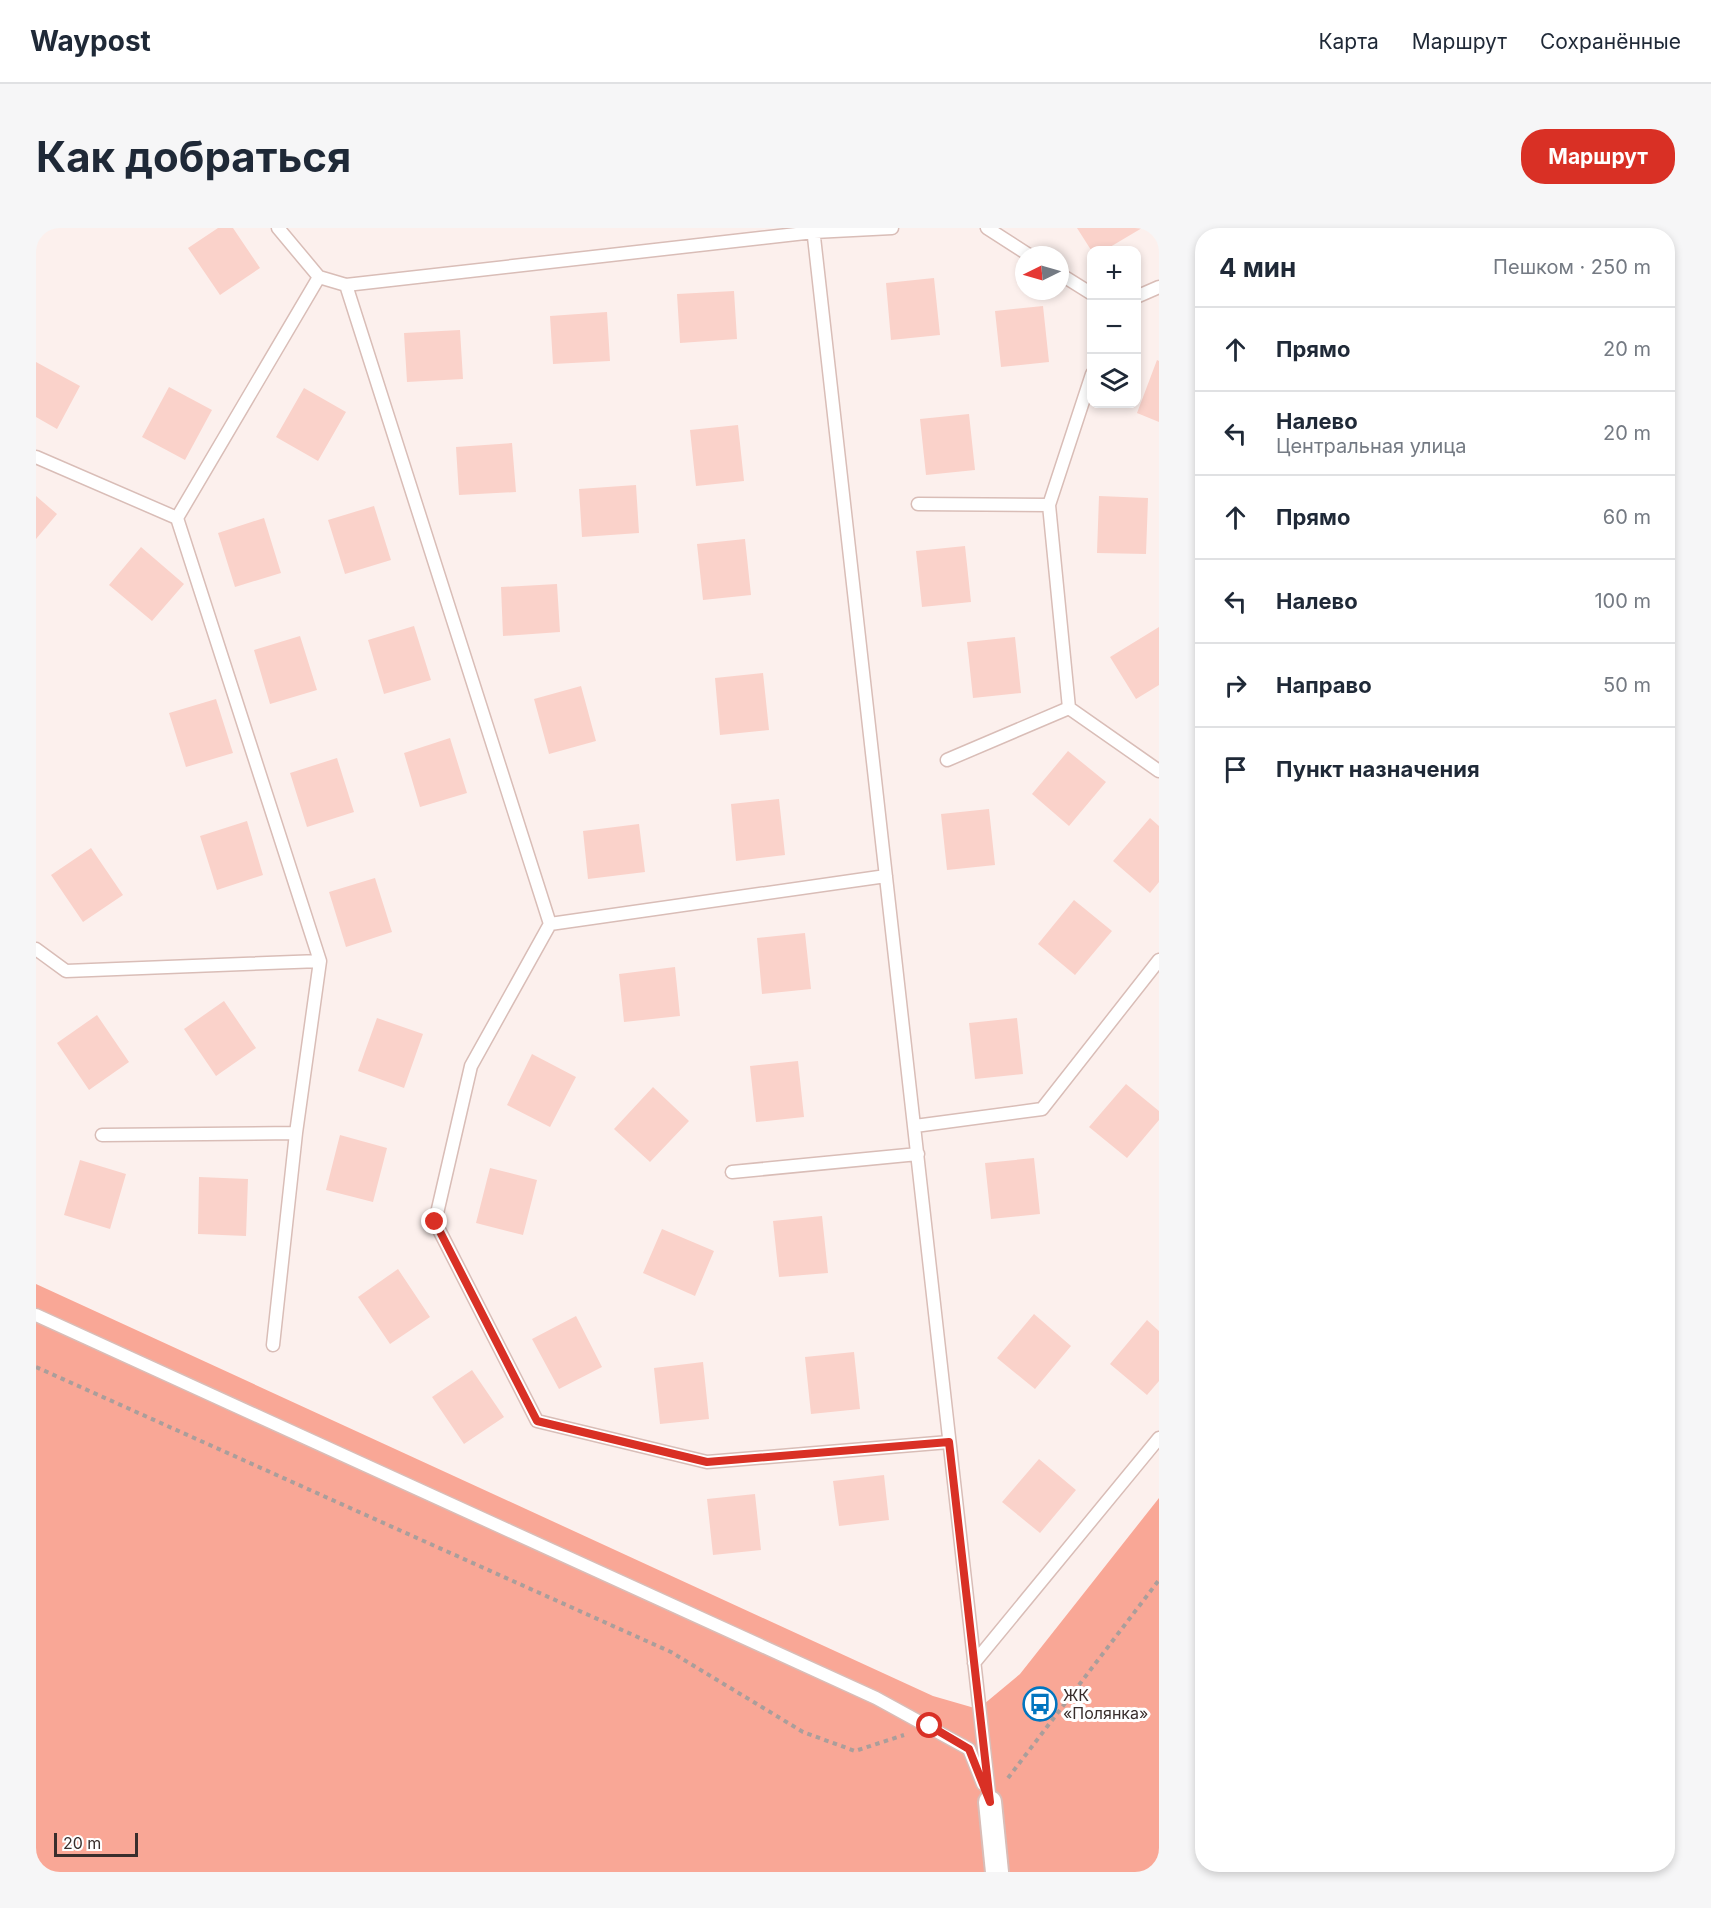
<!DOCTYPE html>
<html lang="ru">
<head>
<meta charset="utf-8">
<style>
  body { margin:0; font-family:Inter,sans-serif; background:#f6f6f7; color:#1f2937 }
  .controls { position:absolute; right:18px; top:18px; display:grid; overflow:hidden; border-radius:12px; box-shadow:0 3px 9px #0003 }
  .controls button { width:54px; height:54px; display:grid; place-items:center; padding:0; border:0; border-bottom:2px solid #e0e1e3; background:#fff; color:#1f2937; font:30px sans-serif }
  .compass { position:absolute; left:979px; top:18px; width:54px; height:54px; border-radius:50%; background:#fff; box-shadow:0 3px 9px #0003; rotate:265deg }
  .scale { position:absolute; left:18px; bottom:15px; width:84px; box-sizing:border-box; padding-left:6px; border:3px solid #392e2c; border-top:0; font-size:16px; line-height:21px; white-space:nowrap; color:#392e2c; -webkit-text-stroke:4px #fff; paint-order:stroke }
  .stop { position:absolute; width:18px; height:18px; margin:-14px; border:4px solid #d93025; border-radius:50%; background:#fff }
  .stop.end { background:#d93025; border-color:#fff; box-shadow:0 2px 6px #0008 }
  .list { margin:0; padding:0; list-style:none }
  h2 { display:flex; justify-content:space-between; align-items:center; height:78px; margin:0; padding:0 24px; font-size:26px }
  h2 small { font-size:20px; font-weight:400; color:#747a83 }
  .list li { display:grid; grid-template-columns:39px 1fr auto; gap:18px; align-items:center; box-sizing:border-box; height:84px; padding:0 24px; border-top:2px solid #e0e1e3 }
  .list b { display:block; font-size:22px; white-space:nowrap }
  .list p { margin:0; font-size:20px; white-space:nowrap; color:#747a83 }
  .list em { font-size:20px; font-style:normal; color:#747a83 }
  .icon { flex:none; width:33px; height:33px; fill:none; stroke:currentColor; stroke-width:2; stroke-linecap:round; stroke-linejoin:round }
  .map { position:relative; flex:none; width:1123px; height:1644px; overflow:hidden; border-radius:24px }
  header { display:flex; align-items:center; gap:36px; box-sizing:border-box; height:84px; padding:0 30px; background:#fff; border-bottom:2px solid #e0e1e3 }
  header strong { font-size:28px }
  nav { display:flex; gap:33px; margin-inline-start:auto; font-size:21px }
  .intro { display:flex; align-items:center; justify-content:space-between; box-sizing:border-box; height:144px; padding:0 36px }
  h1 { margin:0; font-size:42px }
  .button { padding:15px 27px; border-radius:24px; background:#d93025; color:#fff; font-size:21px; font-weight:700 }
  main { display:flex; gap:36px; padding:0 36px }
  aside { flex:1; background:#fff; border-radius:24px; box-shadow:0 3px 9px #0003 }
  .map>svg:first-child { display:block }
</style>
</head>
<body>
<header>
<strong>Waypost</strong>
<nav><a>Карта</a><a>Маршрут</a><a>Сохранённые</a></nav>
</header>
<div class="intro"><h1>Как добраться</h1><a class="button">Маршрут</a></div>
<main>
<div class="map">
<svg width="1123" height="1644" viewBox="0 0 1123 1644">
  <rect width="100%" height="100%" fill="#fcf0ed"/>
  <!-- green -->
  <path fill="#f9a796" d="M0 1056 897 1468 942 1481 984 1446 1123 1270V1644H0Z"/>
  <!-- building -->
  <path fill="#fad2ca" d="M182 0H197L224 40 184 67 152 20Z
    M1041 0H1106L1069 22H1055Z
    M898 50 904 107 855 112 850 55Z
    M698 63 701 111 644 115 641 66Z
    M1007 78 1013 134 965 139 959 83Z
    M571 84 574 133 517 136 514 88Z
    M424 102 427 151 371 154 368 105Z
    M1121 132 1123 133V194L1101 185Z
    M0 134 44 158 21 201 0 189Z
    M133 159 176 182 149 232 106 209Z
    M268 160 310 184 282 233 240 209Z
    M933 186 939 242 890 247 884 191Z
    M702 197 708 253 660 258 654 202Z
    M476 215 480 264 423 267 420 219Z
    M600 257 603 305 546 309 543 261Z
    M0 268 21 286 0 311Z
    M1063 268 1112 270 1110 326 1061 325Z
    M338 278 355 332 309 346 292 292Z
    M228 290 245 345 199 359 182 305Z
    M709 311 715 367 667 372 661 316Z
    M929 318 935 374 886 379 880 323Z
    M105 319 148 356 116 393 73 357Z
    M521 356 524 404 467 408 465 359Z
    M378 398 395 452 348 466 332 412Z
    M1123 399V457L1100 471 1074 429Z
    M264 408 281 462 234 476 218 422Z
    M979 409 985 465 937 470 931 414Z
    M727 445 733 502 684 507 679 450Z
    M545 458 560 513 513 526 498 471Z
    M180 471 197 525 150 539 133 485Z
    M414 510 431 565 384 579 368 525Z
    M1032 523 1070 554 1033 598 996 566Z
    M301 530 318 584 271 599 254 545Z
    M743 571 749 627 700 633 695 576Z
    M953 581 959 637 911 642 905 586Z
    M1114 590 1123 598V654L1114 665 1077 633Z
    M211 593 227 647 181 662 164 608Z
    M603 596 609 644 552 651 547 603Z
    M55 620 87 667 47 694 15 647Z
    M339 650 356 704 310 719 293 664Z
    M1038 672 1076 703 1039 747 1002 716Z
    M769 705 775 761 726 766 721 710Z
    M639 739 644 788 588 794 583 746Z
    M188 773 220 820 180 848 148 801Z
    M61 787 93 834 53 862 21 815Z
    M341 790 387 806 368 860 322 843Z
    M981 790 987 846 939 851 933 795Z
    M496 826 540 849 514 899 471 877Z
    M762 833 768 889 720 894 714 838Z
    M1090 856 1123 883V892L1091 930 1053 899Z
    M617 859 653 893 614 934 578 901Z
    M304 907 351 920 337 974 290 962Z
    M998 930 1004 986 955 991 949 935Z
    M44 932 90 946 74 1001 28 987Z
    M454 940 501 952 487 1007 440 995Z
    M163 949 212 951 210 1008 162 1006Z
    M786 988 792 1045 743 1049 737 993Z
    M626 1001 678 1023 659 1068 607 1045Z
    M362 1041 394 1089 354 1116 322 1069Z
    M998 1086 1035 1118 999 1161 961 1130Z
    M540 1088 566 1139 523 1161 496 1111Z
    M1111 1092 1123 1103V1153L1111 1167 1074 1136Z
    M818 1124 824 1181 775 1186 769 1129Z
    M667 1134 673 1191 624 1196 618 1140Z
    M436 1142 468 1189 428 1216 396 1169Z
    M1003 1231 1040 1262 1004 1305 966 1274Z
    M848 1247 853 1292 803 1298 797 1253Z
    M719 1266 725 1322 677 1327 671 1271Z"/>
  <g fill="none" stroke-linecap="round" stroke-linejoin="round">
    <!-- service casing -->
    <g stroke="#d9bdb7" stroke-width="15">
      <path id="service" d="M242 0 283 49 310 57
        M777 0 954 1574
        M951 0 993 27
        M1024 46 1056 66
        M1100 69 1123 59
        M1056 146 1013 277 1033 480 1123 543
        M0 229 141 290
        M882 276 1013 277
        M911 532 1033 480
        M850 648 514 696 435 838 399 994 501 1193 671 1234 913 1214
        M514 696 310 57 778 4 856 0
        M0 721 30 743 284 733
        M879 898 1006 881 1123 732
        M66 907 260 905
        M696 944 882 926
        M0 1087 840 1470 933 1521 947 1556
        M237 1117 260 905 284 733 141 290 283 49
        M938 1435 1123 1210"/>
    </g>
    <!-- minor casing -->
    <g stroke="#d9bdb7" stroke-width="26">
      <path id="minor" d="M954 1574 961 1644"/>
    </g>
    <!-- path -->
    <path stroke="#aa9e9b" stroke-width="4" stroke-dasharray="4.5 4.5" stroke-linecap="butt" d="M0 1139 635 1424 767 1504 819 1523 868 1507
      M972 1550 1123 1352"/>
    <!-- service -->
    <use href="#service" stroke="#fff" stroke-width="12"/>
    <!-- minor -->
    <use href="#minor" stroke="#fff" stroke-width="22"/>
  </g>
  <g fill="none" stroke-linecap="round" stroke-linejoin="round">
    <!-- route -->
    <path stroke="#d93025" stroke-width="8" d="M399 994 501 1193 671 1234 913 1214 954 1574 933 1521 894 1498"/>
  </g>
  <!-- icons -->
  <defs>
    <g id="bus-ring" transform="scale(1.725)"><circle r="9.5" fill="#fff" stroke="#0175bf" stroke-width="1.5"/><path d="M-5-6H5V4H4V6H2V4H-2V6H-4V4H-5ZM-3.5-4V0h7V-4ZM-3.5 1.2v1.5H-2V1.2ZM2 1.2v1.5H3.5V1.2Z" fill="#0175bf"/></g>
  </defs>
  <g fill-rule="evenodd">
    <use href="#bus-ring" x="1004" y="1476"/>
  </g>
  <g text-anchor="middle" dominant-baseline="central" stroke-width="6" stroke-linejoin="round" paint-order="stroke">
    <!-- poi labels -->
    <g font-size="16" fill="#392e2c" stroke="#fff" text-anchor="start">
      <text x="1027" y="1467">ЖК<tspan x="1027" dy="18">«Полянка»</tspan></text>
    </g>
  </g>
</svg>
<div class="controls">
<button>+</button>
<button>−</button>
<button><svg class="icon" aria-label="layers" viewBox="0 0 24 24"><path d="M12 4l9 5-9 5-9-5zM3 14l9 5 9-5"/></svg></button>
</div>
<svg class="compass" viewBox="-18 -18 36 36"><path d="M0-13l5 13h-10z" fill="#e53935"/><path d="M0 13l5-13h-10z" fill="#747a83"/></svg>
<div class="scale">20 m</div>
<div class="stop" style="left:894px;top:1498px"></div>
<div class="stop end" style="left:399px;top:994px"></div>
</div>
<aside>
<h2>4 мин<small>Пешком · 250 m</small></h2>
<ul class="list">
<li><svg class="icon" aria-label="ahead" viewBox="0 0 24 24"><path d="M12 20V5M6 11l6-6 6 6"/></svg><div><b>Прямо</b></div><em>20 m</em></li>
<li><svg class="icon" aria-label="left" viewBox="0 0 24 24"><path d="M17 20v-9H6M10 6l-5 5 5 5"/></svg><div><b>Налево</b><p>Центральная улица</p></div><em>20 m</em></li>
<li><svg class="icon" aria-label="ahead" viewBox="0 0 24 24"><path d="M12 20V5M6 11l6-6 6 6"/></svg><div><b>Прямо</b></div><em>60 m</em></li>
<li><svg class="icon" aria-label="left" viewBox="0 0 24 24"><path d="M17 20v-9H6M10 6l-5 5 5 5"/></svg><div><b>Налево</b></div><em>100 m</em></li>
<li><svg class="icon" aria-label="right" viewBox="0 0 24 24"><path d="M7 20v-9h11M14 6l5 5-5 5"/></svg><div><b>Направо</b></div><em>50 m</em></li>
<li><svg class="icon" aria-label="arrive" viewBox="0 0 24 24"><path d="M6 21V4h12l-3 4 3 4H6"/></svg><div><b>Пункт назначения</b></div></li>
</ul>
</aside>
</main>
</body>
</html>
